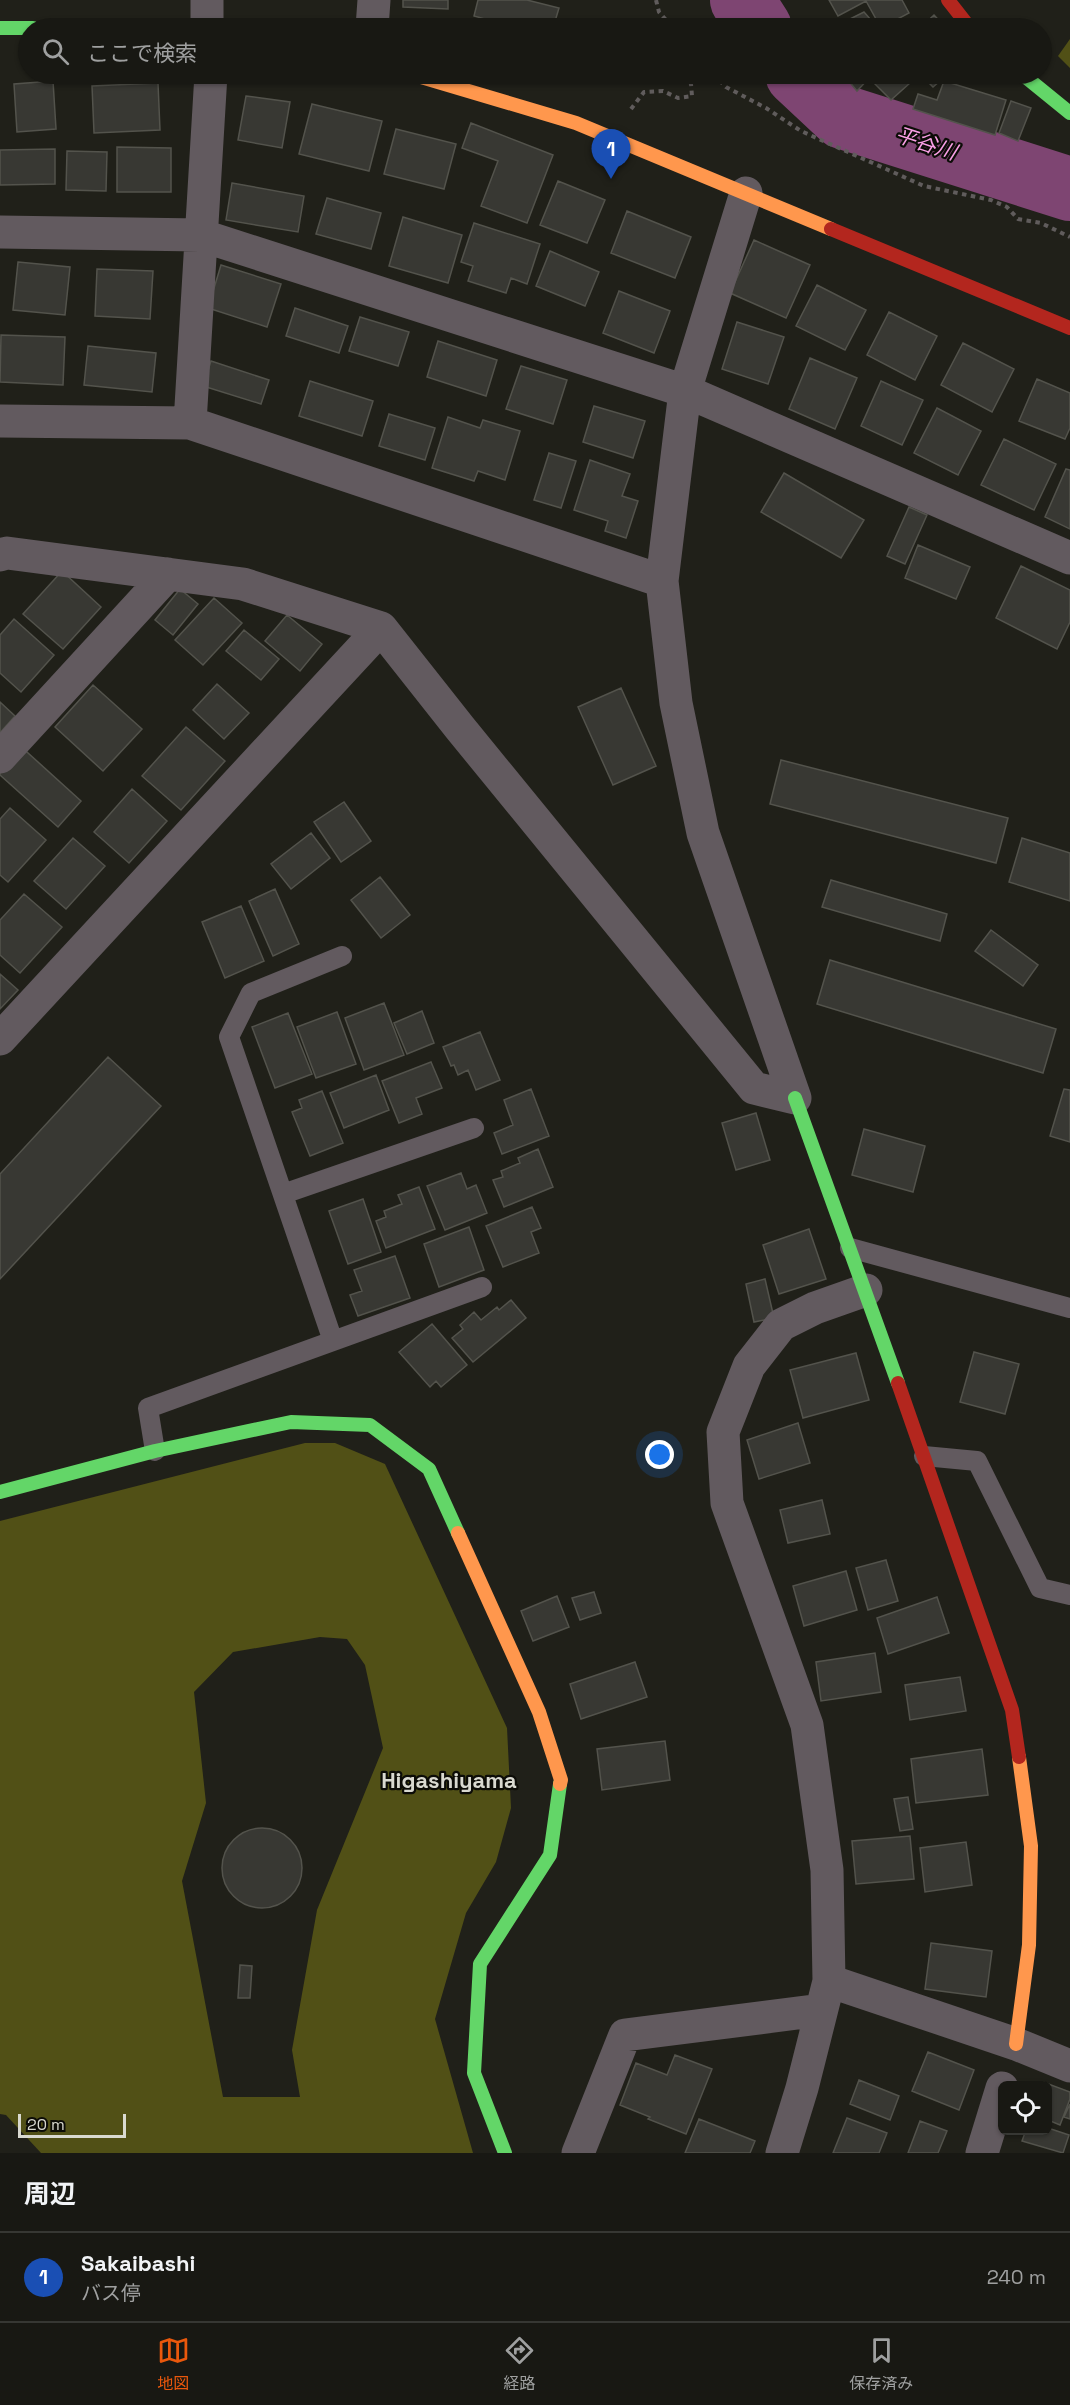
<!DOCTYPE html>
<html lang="ja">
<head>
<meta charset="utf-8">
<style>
  body { margin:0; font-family:"Space Grotesk","Noto Sans JP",sans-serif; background:#252521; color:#f1f3f6 }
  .controls { position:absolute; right:18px; bottom:18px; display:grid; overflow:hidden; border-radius:9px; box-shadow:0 2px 4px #0004 }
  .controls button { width:54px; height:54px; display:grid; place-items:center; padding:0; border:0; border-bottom:2px solid #363733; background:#181813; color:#f1f3f6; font:30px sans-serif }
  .scale { position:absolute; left:18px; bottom:15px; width:108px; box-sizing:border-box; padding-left:6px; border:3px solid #d9d9d0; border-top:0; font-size:16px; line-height:21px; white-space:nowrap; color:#d9d9d0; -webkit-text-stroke:4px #0c0c07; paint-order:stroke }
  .you { position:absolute; left:660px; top:1455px; width:21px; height:21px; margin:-15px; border:4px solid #fff; border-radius:50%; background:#1a73e8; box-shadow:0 0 0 9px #1a73e833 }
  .badge { display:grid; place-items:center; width:39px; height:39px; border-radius:50%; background:#ea580c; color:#fff; font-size:20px; font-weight:700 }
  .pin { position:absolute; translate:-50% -50px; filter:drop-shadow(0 2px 3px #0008) }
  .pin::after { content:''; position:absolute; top:32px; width:21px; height:18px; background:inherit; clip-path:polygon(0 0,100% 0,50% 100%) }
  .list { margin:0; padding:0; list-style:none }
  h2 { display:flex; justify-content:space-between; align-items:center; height:78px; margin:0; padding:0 24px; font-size:26px }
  h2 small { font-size:20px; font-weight:400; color:#9fa0a0 }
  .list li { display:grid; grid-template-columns:39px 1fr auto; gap:18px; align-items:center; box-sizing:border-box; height:90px; padding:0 24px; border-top:2px solid #363733 }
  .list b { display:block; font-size:22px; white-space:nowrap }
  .list p { margin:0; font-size:20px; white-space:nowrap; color:#9fa0a0 }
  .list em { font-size:20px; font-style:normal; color:#9fa0a0 }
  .icon { flex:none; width:33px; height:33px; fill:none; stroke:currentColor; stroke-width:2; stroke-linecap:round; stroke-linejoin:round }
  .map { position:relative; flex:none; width:1070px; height:2153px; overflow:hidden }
  .search { position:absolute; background:#181813; box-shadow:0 2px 4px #0004; left:18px; right:18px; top:18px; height:66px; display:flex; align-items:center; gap:15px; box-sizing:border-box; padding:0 21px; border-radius:33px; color:#9fa0a0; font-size:22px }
  .sheet { height:168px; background:#181813 }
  nav { display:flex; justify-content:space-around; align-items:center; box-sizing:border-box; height:84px; border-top:2px solid #363733; background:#181813; font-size:16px; color:#9fa0a0 }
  nav a { display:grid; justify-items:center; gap:3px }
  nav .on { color:#ea580c }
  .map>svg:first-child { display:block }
</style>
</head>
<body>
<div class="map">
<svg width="1070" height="2153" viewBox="0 0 1070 2153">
  <rect width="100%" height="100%" fill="#202019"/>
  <!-- forest -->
  <path fill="#515016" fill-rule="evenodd" d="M1070 39V68L1058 56Z
    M305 1443H335L385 1464 507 1728 511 1808 496 1862 466 1913 435 2019 473 2153H41L6 2115 0 2114V1521ZM320 1637 347 1639 365 1665 383 1748 317 1910 292 2050 300 2097H223L182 1881 206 1803 194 1692 233 1652Z"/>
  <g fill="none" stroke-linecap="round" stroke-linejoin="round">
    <!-- river -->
    <path stroke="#7e4572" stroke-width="64" d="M742 0 760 28
      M797 74 843 117 1070 189"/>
  </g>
  <!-- building -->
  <path fill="#383833" stroke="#53534c" stroke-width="1.5" d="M403 0H448V9L403 7Z
    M478 0H527L559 8 553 28H490L492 21 474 16Z
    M829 0H902L909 13 881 28 866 1 838 16Z
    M864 12 878 28H832Z
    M934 15 946 28H920Z
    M843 74H948L933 87 920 74 891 100 869 78 857 91Z
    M53 81 56 129 17 132 14 84Z
    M944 81 1006 100 995 135 913 109 918 94 937 100Z
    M158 83 160 130 94 133 92 86Z
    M246 96 290 102 282 148 238 140Z
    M1011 101 1031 108 1018 141 999 133Z
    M312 104 382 121 369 171 299 154Z
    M471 123 553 155 527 223 481 206 498 161 462 148Z
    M396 129 456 144 444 189 384 174Z
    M117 147 171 148V192H117Z
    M55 149V184L0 185V150Z
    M67 151 107 152 106 191 66 190Z
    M558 181 605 200 587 243 540 225Z
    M232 183 304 196 298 232 226 220Z
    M327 198 381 213 371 249 316 234Z
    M627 211 691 237 675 278 611 253Z
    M403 217 462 235 448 283 389 266Z
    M474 223 540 244 527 284 511 278 506 293 468 281 473 266 461 262Z
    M754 240 810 265 786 318 730 293Z
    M550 251 599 272 585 306 536 286Z
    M18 262 70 267 65 315 13 310Z
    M221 265 281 284 267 327 208 308Z
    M97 269 153 271 150 319 95 316Z
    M817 285 866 310 845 350 796 326Z
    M619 291 670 311 654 353 603 333Z
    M295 308 348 326 339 353 286 336Z
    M889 312 937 336 915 380 867 355Z
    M360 317 409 332 398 366 349 351Z
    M737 322 784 337 768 384 722 369Z
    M1 335 65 337 63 385 0 382Z
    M438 341 497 360 486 396 427 377Z
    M963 343 1014 369 992 412 941 385Z
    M88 346 156 353 152 392 84 385Z
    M810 358 857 378 835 429 789 409Z
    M211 361 269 380 261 404 203 386Z
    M521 366 567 380 553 424 506 409Z
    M1037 379 1070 393V428L1065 439 1019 421Z
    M310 381 373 401 362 436 299 416Z
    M881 381 923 400 902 445 861 426Z
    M594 406 645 421 633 458 583 442Z
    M937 408 981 431 958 475 914 453Z
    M389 414 435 428 425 460 379 446Z
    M448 417 480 428 483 420 520 431 505 480 478 471 474 481 432 468Z
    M1004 439 1056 464 1034 510 981 485Z
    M549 453 576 461 561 508 534 500Z
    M590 460 630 474 622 496 638 501 626 538 605 531 608 521 574 510Z
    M1066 469 1070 470V529L1045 517Z
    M784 473 864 520 841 558 761 512Z
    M909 507 927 515 905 564 887 556Z
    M918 545 970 567 956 599 905 578Z
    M1021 566 1070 590V622L1057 649 996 618Z
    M62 571 101 607 63 649 23 614Z
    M180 589 198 604 173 635 155 620Z
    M214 598 242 623 203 665 175 640Z
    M287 615 322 644 300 671 265 641Z
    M14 619 54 655 21 692 0 673V635Z
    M244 630 279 659 261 680 226 651Z
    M217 684 249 713 224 739 193 710Z
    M93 685 142 729 103 771 55 727Z
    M621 688 656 766 613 785 578 707Z
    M0 702 15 716 0 733Z
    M186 727 225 761 181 810 142 776Z
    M17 743 81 801 58 827 0 775V762Z
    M781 760 1008 818 996 863 770 804Z
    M132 789 167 821 129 863 94 832Z
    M344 802 371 841 341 862 314 822Z
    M10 808 46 840 8 882 0 875V819Z
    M311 833 330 858 291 889 271 864Z
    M73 838 105 866 66 909 34 881Z
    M1022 838 1070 853V901L1009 882Z
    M380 877 410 915 381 938 351 900Z
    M831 880 947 914 940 941 822 907Z
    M275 889 299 944 273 956 249 901Z
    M24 894 62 927 20 973 0 955V920Z
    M241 906 264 961 225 978 202 922Z
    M991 930 1038 965 1023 986 975 951Z
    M830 960 1056 1029 1043 1073 817 1004Z
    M0 974 18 990 0 1009Z
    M384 1003 404 1055 364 1070 345 1018Z
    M422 1011 434 1043 407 1054 394 1023Z
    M337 1012 356 1064 316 1078 297 1027Z
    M288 1013 312 1074 275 1088 252 1027Z
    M480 1032 500 1080 476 1090 468 1070 458 1075 454 1065 451 1066 443 1047Z
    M108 1057 161 1106 0 1279V1174Z
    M431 1062 442 1088 416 1098 422 1114 399 1123 382 1081Z
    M376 1075 389 1110 344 1128 330 1093Z
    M531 1089 549 1136 502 1154 494 1133 513 1125 504 1100Z
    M1064 1089 1070 1090V1142L1050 1136Z
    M322 1091 343 1143 310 1156 292 1112 302 1108 299 1100Z
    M756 1113 770 1160 736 1170 722 1123Z
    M864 1129 925 1146 913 1192 852 1175Z
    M538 1149 553 1187 504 1207 493 1180 503 1177 501 1171 520 1163 518 1158Z
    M461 1173 467 1189 476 1185 487 1213 445 1230 427 1186Z
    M419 1187 435 1229 386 1248 376 1221 386 1217 384 1211 402 1204 398 1195Z
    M363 1199 381 1252 348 1264 329 1211Z
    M532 1207 541 1228 531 1232 539 1253 503 1267 486 1226Z
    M469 1227 484 1270 439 1287 424 1244Z
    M809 1229 826 1279 779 1294 763 1245Z
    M395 1256 410 1298 358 1316 350 1295 362 1291 354 1270Z
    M765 1279 774 1318 754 1322 746 1284Z
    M511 1300 526 1318 473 1362 452 1338 463 1329 460 1325 474 1312 481 1320 497 1307 499 1310Z
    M432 1324 467 1365 441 1387 436 1381 430 1387 399 1352Z
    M974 1352 1019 1364 1005 1414 960 1402Z
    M856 1353 869 1400 803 1418 790 1370Z
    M798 1423 810 1463 759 1479 747 1440Z
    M822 1500 830 1534 788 1543 780 1510Z
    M886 1560 898 1601 868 1610 856 1568Z
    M846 1571 857 1610 804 1626 793 1586Z
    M594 1592 601 1613 580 1620 572 1598Z
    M557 1596 569 1627 533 1641 521 1611Z
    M937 1597 949 1633 888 1654 877 1618Z
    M875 1653 881 1692 821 1701 816 1662Z
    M635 1662 647 1697 581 1719 570 1684Z
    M960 1677 966 1711 910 1720 905 1685Z
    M665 1741 670 1780 602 1790 597 1749Z
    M982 1749 988 1795 916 1803 911 1759Z
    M908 1797 913 1829 900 1831 894 1799Z
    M222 1868a40 40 0 1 1 80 0a40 40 0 1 1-80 0Z
    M910 1836 914 1879 856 1884 852 1841Z
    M966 1842 972 1885 925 1892 920 1848Z
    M931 1943 992 1951 986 1997 925 1989Z
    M240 1965 252 1966 250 1998H238Z
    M928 2052 974 2070 959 2110 912 2091Z
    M675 2055 712 2069 686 2134 648 2119 650 2117 620 2105 636 2063 667 2075Z
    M859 2080 899 2096 890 2120 850 2104Z
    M1043 2082 1070 2092V2099L1060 2125 1048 2120V2086H1042Z
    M1070 2104V2119L1064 2117Z
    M847 2118 887 2133 879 2153H833Z
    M699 2119 755 2141 750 2153H685Z
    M920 2121 947 2131 938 2153H908Z
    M1048 2128 1069 2135 1063 2153 1022 2141 1026 2130H1048Z"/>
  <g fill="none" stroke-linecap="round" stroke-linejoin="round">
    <!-- path -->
    <path stroke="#605c5c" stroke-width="4" stroke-dasharray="4.5 4.5" stroke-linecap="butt" d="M656 0 659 12 673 28
      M713 74 726 87 766 108 801 131 924 186 991 200 1007 207 1018 219 1041 223 1070 237
      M631 109 644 92 663 91 678 98 692 96 691 84 686 74"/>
    <!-- lane -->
    <path stroke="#625a5f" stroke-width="20" d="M283 1194 474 1128
      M850 1248 1070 1308
      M333 1341 229 1037 251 993 342 956
      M155 1451 148 1408 482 1287
      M924 1456 977 1461 1040 1588 1070 1595"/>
    <!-- street -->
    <path stroke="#625a5f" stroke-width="33" d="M207 0V28
      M372 28 374 0
      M746 193 685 391 662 581 676 703 703 833 795 1098
      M0 232 200 235 685 391 1070 558
      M0 421 190 423 662 581
      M190 423 211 74
      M0 555 7 553 243 584 381 628 460 728 754 1088 795 1098
      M0 757 168 574
      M0 1039 381 628
      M829 1981 1016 2044 1070 2066
      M578 2153 625 2035 821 2010
      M782 2153 802 2088 829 1981 827 1870 807 1725 727 1503 723 1432 749 1366 781 1325 815 1308 866 1290
      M982 2153 1002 2088"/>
    <!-- fast -->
    <path stroke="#63d668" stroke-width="14" d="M0 28H33
      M1022 74 1070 113
      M795 1098 898 1383
      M0 1492 155 1451 291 1422 370 1425 429 1469 458 1533
      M505 2153 474 2073 480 1964 550 1855 560 1784"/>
    <!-- slow -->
    <path stroke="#ff974d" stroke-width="14" d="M411 74 576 123 831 229
      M458 1533 539 1712 561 1780 560 1784
      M1016 2044 1029 1945 1031 1846 1019 1757"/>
    <!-- jam -->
    <path stroke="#b3261e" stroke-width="14" d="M948 0 970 28
      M831 229 1070 328
      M898 1383 1012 1710 1019 1757"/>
  </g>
  <g text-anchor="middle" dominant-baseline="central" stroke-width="4.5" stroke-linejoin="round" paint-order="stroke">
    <!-- water labels -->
    <g font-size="21" font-style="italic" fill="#f99fe5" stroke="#0c0c07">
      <text transform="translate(926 143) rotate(18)">平谷川</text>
    </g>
    <!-- quarter labels -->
    <g font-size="22" font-weight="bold" fill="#d9d9d0" stroke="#0c0c07">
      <text x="449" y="1780">Higashiyama</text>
    </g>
  </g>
</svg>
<div class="controls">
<button><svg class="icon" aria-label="locate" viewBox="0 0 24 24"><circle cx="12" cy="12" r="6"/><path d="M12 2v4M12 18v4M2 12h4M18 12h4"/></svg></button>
</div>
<div class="scale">20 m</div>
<div class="you"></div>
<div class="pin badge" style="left:611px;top:179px;background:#1a4fb4">1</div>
<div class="search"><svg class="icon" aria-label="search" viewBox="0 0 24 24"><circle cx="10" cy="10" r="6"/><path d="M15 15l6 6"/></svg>ここで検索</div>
</div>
<section class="sheet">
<h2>周辺<small></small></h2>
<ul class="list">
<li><span class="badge" style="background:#1a4fb4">1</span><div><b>Sakaibashi</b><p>バス停</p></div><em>240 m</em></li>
</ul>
</section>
<nav>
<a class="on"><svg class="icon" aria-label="map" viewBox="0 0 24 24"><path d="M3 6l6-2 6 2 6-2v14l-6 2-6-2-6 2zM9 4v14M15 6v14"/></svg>地図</a>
<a><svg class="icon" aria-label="directions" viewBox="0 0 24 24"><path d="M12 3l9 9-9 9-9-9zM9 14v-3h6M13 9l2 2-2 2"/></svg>経路</a>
<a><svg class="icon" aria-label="saved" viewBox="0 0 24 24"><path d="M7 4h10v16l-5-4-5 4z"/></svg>保存済み</a>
</nav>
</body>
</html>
